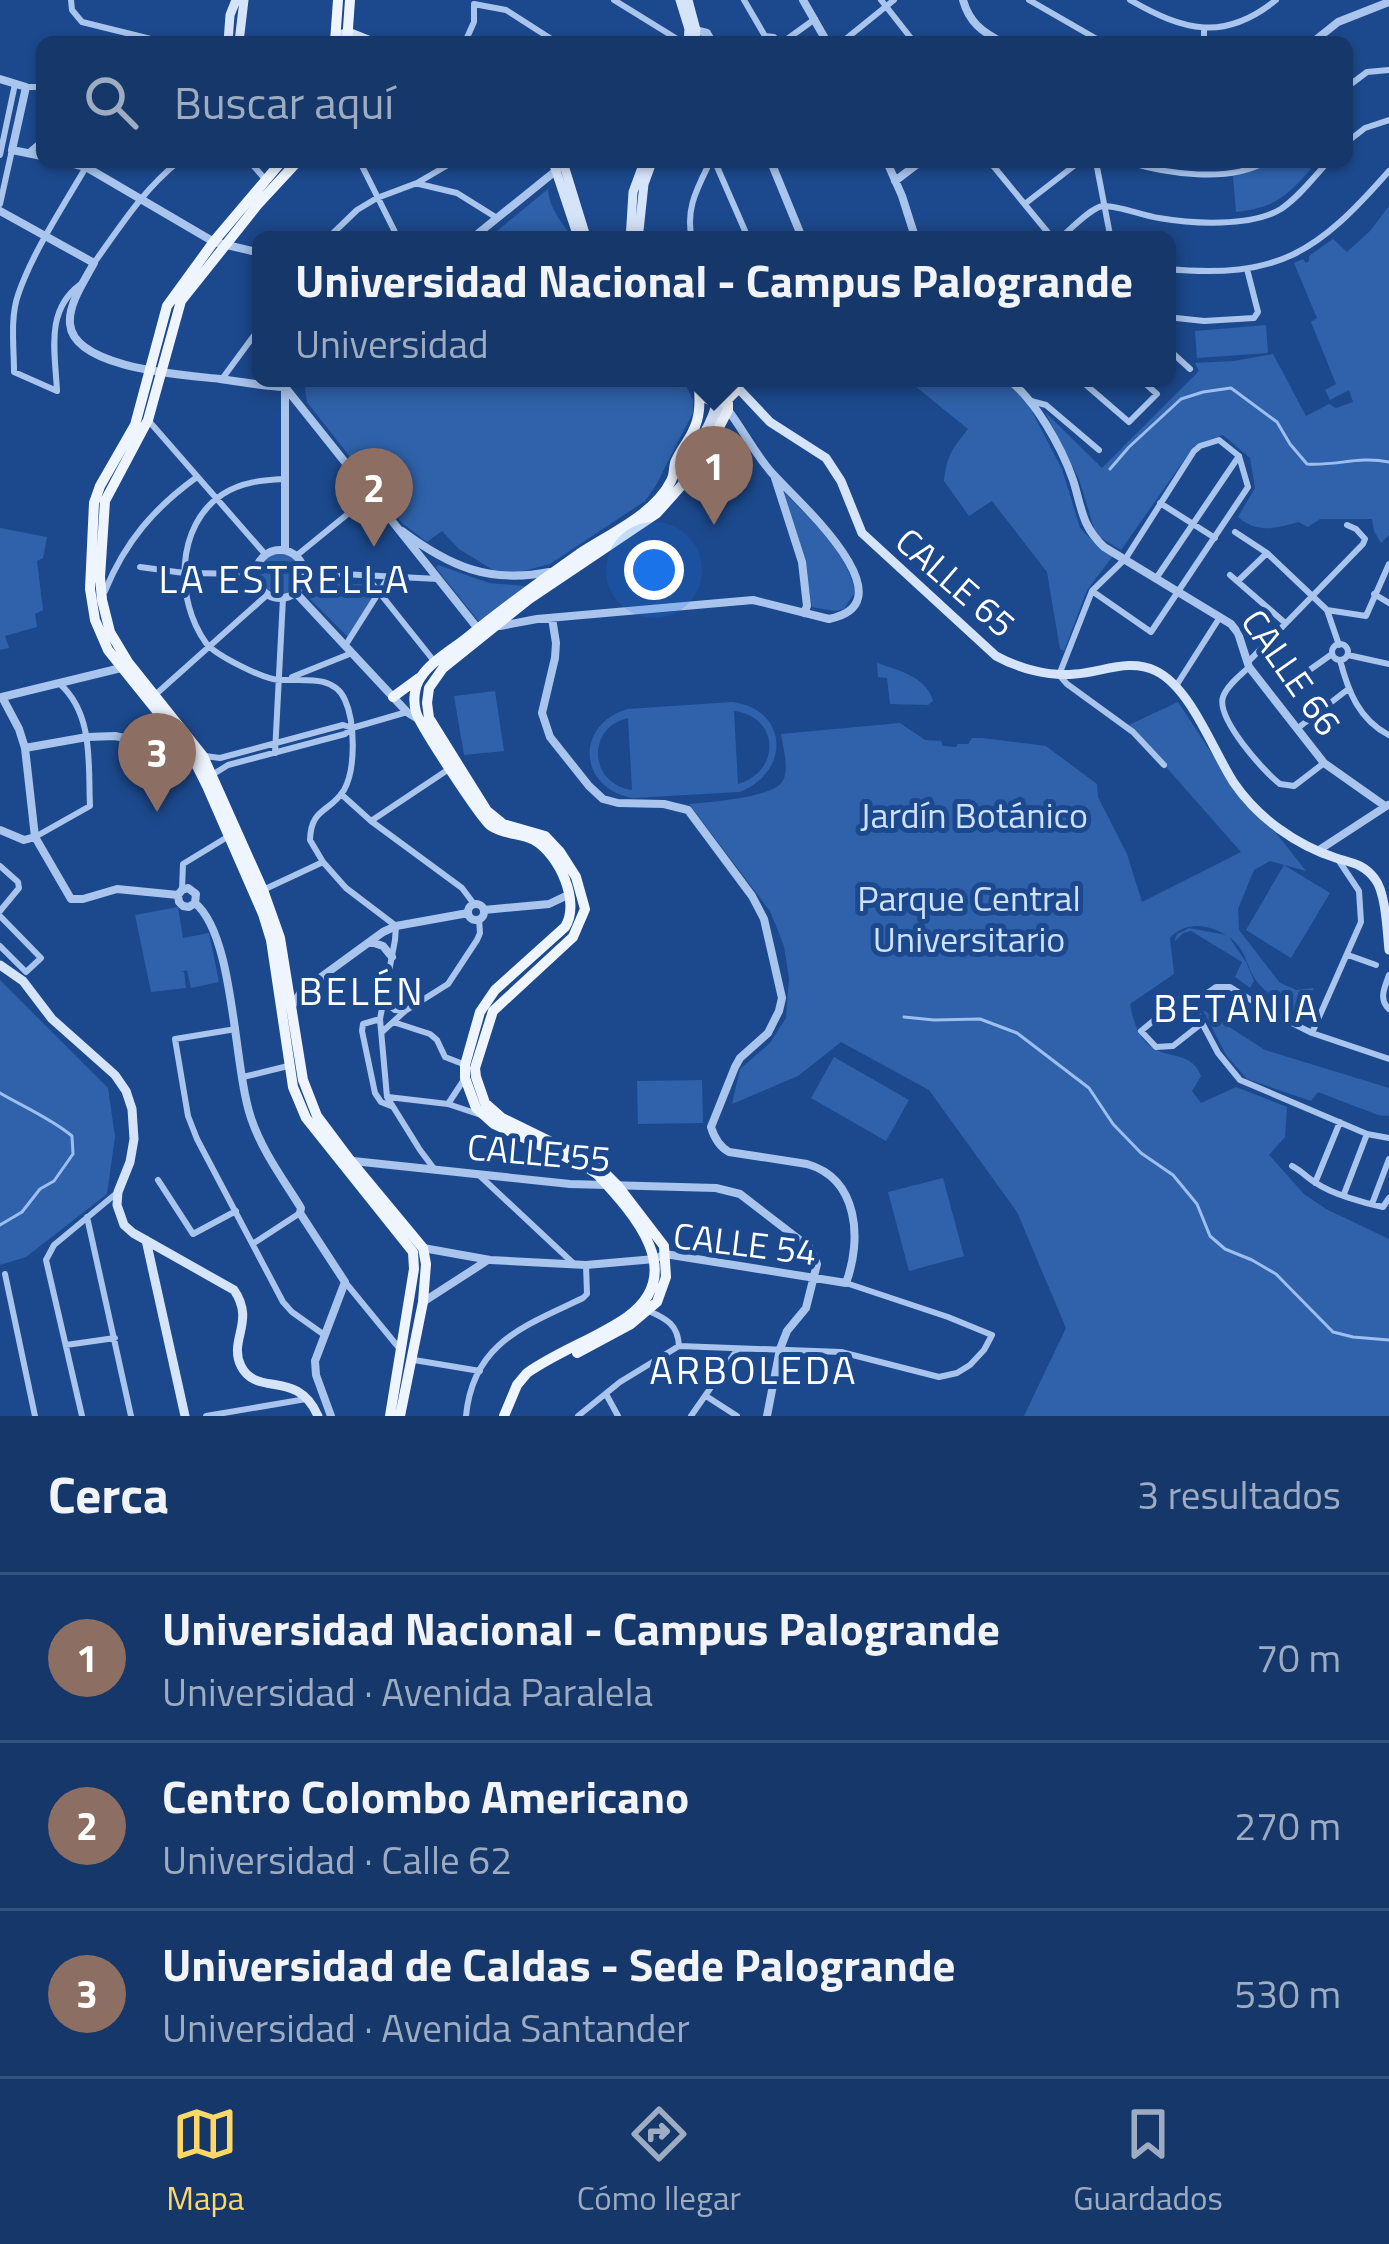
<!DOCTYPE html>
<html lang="es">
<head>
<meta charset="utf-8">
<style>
  body { margin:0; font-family:"Titillium Web",sans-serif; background:#224272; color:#f1f3f6 }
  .you { position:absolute; left:654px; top:570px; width:42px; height:42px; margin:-30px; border:9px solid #fff; border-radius:50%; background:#1a73e8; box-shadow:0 0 0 18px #1a73e833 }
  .badge { display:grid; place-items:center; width:78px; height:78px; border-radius:50%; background:#fdd867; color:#fff; font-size:39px; font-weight:700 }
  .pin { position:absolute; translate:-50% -99px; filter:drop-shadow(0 3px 6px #0008) }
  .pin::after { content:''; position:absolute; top:63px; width:42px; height:36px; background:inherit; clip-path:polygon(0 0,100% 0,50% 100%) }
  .popup { position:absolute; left:252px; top:231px; width:924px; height:156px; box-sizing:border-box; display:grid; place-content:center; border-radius:18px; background:#15376a; filter:drop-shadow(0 3px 9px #0005); font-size:39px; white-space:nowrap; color:#9dacc1 }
  .popup b { font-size:45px; color:#f1f3f6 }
  .popup::after { content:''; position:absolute; left:50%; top:100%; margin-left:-24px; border:24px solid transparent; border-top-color:#15376a }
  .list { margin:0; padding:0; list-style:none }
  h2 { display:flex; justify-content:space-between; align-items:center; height:156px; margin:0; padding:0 48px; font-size:51px }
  h2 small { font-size:39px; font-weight:400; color:#9dacc1 }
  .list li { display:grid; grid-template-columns:78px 1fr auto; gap:36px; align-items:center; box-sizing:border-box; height:168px; padding:0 48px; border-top:3px solid #34517e }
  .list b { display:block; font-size:45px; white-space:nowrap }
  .list p { margin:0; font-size:39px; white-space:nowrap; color:#9dacc1 }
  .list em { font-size:39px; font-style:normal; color:#9dacc1 }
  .icon { flex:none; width:66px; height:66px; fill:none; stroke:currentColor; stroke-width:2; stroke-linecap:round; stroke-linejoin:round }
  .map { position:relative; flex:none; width:1389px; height:1416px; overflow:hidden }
  .search { position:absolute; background:#15376a; box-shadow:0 3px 9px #0004; left:36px; right:36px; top:36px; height:132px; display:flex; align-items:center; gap:30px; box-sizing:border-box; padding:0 42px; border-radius:18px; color:#9dacc1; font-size:45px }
  .sheet { height:660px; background:#15376a }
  nav { display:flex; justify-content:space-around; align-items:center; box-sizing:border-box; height:168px; border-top:3px solid #34517e; background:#15376a; font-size:33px; color:#9dacc1 }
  nav a { display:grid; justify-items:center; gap:6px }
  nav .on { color:#fdd867 }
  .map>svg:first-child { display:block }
</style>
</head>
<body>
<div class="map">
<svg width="1389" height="1416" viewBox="0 0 1389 1416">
  <rect width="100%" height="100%" fill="#1c498d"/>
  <!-- green -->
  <path fill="#2f62ab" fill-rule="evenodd" d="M1277 162H1305L1311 169C1285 198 1275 207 1236 212L1233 176Z
    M548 189C549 209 563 224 574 240H486Z
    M1389 206V535L1381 543 1374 531 1372 519H1320L1308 527 1298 522C1275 529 1256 533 1238 517L1255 488 1250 458 1223 435 1194 446 1121 550 1096 535 1079 479 1045 412 1102 468 1199 371 1195 363 1234 361 1273 354 1306 416 1329 404 1336 408 1353 402 1349 390 1330 400 1325 390 1336 384 1311 322 1317 318 1294 263 1303 259 1306 263 1309 261V256L1333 239 1347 252 1370 231Z
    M1266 325 1268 353 1197 358 1195 331Z
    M311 378H682L693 400V413L656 485 645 501 550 564 516 573 493 570 459 549 442 531 427 542 402 523 307 402 305 388Z
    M905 378H996L1013 387 1028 404 1062 469 1080 528 1102 551 1113 556 1087 590 1064 651 1060 649 1047 572 992 501 969 516 944 481C947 455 952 449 968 429Z
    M784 492C811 520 848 553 855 592L844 609 835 611 812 607 806 572Z
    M0 528 47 537 43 558 37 561 43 610 35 614 37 627 5 636 9 648 0 650Z
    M260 574a20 20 0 1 1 40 0a20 20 0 1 1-40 0Z
    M438 565 489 583 525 586 480 623 436 568Z
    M317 583 382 585 348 637 310 599Z
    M877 663C898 670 927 677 933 701L928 705 890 704 887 678 878 677Z
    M495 691 504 751 464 755 454 696Z
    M732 702C789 709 791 773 739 792L632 798C579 788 574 726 627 709ZM734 711C779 716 782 771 738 784ZM628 718 632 789 631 790C588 783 587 727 628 718Z
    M1178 702 1245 804 1276 833 1306 871 1270 861 1254 870 1238 909 1239 930 1280 983 1297 990 1314 988 1303 1005 1294 1010C1280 1002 1264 992 1255 979 1245 963 1246 949 1229 937L1246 962 1254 981 1250 988 1235 977 1242 962 1191 931 1183 933 1174 942 1177 934 1189 928 1226 935C1208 924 1185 921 1170 938L1174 974 1130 1004C1143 1077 1187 1038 1201 1076L1192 1091 1201 1103 1236 1087 1287 1107 1285 1137 1269 1155 1304 1194 1326 1209 1389 1239V1416H1024L1066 1328 1017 1212 929 1090 841 1042 798 1076 732 1104 740 1069 770 1043 786 1018 789 979 784 946 770 911 689 804C709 802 771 798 782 782 790 771 783 747 781 734L900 723 925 740 941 741 943 746 956 747 958 744H968L972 738H982L1046 746 1097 784 1098 797 1127 854 1142 902 1241 852 1129 725Z
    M1284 865 1330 893 1291 958 1246 930Z
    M178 907 183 938 209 933 219 982 191 988 187 970 181 972H184L186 988 151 992 135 915Z
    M0 980 108 1088 115 1137 107 1194 26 1257 0 1265Z
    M1203 1010 1265 1050 1389 1088V1116L1378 1115 1318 1092 1311 1101 1247 1079 1226 1055Z
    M834 1057 909 1100 886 1141 811 1098Z
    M702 1080 703 1123 638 1124 637 1081Z
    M943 1178 964 1256 909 1271 888 1192Z"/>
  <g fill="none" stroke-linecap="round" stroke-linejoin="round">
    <!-- stream -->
    <path stroke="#9cbfef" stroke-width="3" d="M1110 469 1129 447 1181 399 1203 392 1231 388 1277 422 1290 444 1307 464C1337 466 1358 456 1389 462
      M904 1017 934 1020 980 1019 1017 1033 1089 1088 1113 1124 1141 1153 1173 1175 1197 1204 1210 1236 1225 1249 1252 1260 1276 1274 1333 1332 1353 1337 1389 1340
      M0 1093C24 1107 52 1119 72 1136L73 1154 54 1181 40 1189 22 1212 0 1225"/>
    <!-- minor -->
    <path stroke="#a9c5ed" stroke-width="6" d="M71 0 72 10 82 22 163 42
      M614 0 682 42
      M744 0 765 36 774 37 779 42
      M881 0 914 42
      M1029 0 1102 42
      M1130 0C1184 31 1224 42 1276 0
      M474 4 506 10 556 42
      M1204 29V42
      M465 42 474 22V4
      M783 42 815 19
      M842 42 894 0
      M26 87H42
      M1347 87 1367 72 1389 70
      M1347 142 1365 128 1389 120
      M28 153 42 141
      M0 155 15 84
      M250 162 265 179
      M360 162 399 240
      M715 162 749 240
      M990 162 1054 240
      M1096 162 1111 240
      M1128 162C1167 174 1229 183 1265 162
      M419 184 457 193 497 218
      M1026 203 1079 162
      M0 204 12 150
      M915 236 927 240
      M326 240 357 210 377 198 417 183 453 162
      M692 240C685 209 697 189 710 162
      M1058 240C1068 232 1091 207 1103 206 1117 205 1144 216 1159 218 1193 224 1251 227 1281 209 1299 197 1313 178 1328 162
      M94 263C120 227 143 190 178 162
      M1167 269C1279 279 1317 253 1389 171
      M81 284C45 310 55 351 57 391L14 372C14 347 10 318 18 295 32 253 64 205 86 167L92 162
      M1167 317 1204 321 1254 318 1258 312 1247 269
      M1167 348 1190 369
      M1078 378 1129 422 1157 394 1139 378
      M222 379 261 326
      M1031 401 1046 405 1099 450
      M148 420 265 554
      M284 479C262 480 242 482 223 494 175 525 175 600 206 643 215 655 263 679 279 680 301 681 334 674 345 700 355 722 356 769 344 790 330 813 311 807 310 840L323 862 346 888 396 926 395 940 380 1019 387 1097 420 1150 435 1170
      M1160 503 1215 538
      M1235 532 1267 553 1327 610 1339 645
      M296 556 371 495
      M140 567 184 573 255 574
      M304 572 438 579
      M1230 575 1284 622
      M367 577 434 661
      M1157 577 1239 456
      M1238 581 1266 554
      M105 591C125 542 154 508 197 477
      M1092 591 1151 632 1248 487 1239 456 1219 440 1200 446 1194 451 1126 558 1092 591 1059 675 1067 684 1133 732 1164 765
      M1374 594 1389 603
      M1327 610 1366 616 1389 564
      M1332 652a8 8 0 1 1 16 0a8 8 0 1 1-16 0Z
      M345 646 388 578
      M1348 655 1389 664
      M1340 660C1348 691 1359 720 1389 735
      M1248 662 1363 544 1365 539 1356 529 1347 525
      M1249 667C1241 675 1227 685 1223 697 1216 718 1263 771 1280 784L1294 786 1324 763
      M292 677 352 653
      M1176 686 1220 617
      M1287 686 1332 654
      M155 695 267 595
      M1298 728 1347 690
      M275 753 283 598
      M205 756 220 758 343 725 352 728
      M212 775 228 765 345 734 352 728 407 712
      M341 794 371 821 462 888 474 904
      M371 821 449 769
      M35 837 90 806C88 764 94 715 60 684
      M0 866 18 882 19 888 0 911
      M182 890 183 864 229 836
      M263 890 323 862
      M0 916 41 958 26 972 0 946
      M1348 955 1376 965
      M1389 975C1385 987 1378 999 1389 1009
      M383 1001 395 1010 405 1011
      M1192 1004 1218 1053 1240 1080 1367 1134 1389 1138
      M1192 1004 1216 987H1230L1272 1013 1312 1033 1389 1059
      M1192 1004 1180 999 1141 1031 1156 1047 1173 1046 1201 1024
      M380 1019 363 1024 362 1031 375 1093 381 1102 391 1106
      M393 1022 430 1034 437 1040 445 1057 463 1064
      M236 1029 175 1039 188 1116 197 1139 283 1302 292 1312 323 1334
      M382 1032 405 1011 448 984 477 940 480 933 479 919
      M1312 1033 1361 922 1359 891 1339 861
      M243 1077 288 1066
      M388 1097 448 1104 481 1115
      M448 1104 465 1078
      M1292 1166C1302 1171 1307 1178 1316 1183 1332 1194 1364 1203 1383 1207L1389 1198
      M479 1175 573 1263
      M158 1180 193 1234 236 1211
      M1315 1183 1340 1122
      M1344 1194 1367 1134
      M1372 1204 1389 1159
      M87 1217 131 1416
      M254 1243 300 1213
      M5 1274 35 1416
      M345 1282 399 1348
      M649 1311C667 1319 678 1325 679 1346
      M66 1345 115 1338
      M414 1360 480 1371
      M606 1394 618 1416
      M706 1396 737 1416
      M82 1416 46 1260 54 1245 118 1192
      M206 1416 306 1399
      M466 1416C473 1342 525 1326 583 1298L587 1294 586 1265
      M578 1416 620 1382 679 1346 841 1352 939 1377 957 1373 970 1365 984 1350 992 1335 948 1317 846 1283
      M691 1416 737 1350"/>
    <!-- tertiary -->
    <path stroke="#a9c5ed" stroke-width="8" d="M803 0 827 42
      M963 0C969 22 982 32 1002 42
      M695 30 707 33 712 42
      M1313 42 1338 22 1389 2
      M0 79 26 87 12 150 42 156
      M66 162 86 167 214 242 261 253
      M771 162 803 240
      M887 162 902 196 916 240
      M895 181 920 162
      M0 211 94 263C85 280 68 304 70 324 74 369 186 375 220 379 242 382 263 386 285 387L479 630
      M470 240 558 169
      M888 240 901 235 915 236
      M1006 378C1034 397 1062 448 1073 480 1082 508 1081 525 1104 547L1231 624 1238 633 1249 667 1324 763 1385 806
      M285 387 294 378
      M775 478 802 562 807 606 804 613
      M402 531C449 566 489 584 549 572
      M256 574a24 24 0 1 1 48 0a24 24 0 1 1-48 0Z
      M285 550V389
      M296 593 407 712 420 720
      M500 626 537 619 753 600 829 619C914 602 792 496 771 472 754 452 743 430 728 410
      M121 668 2 697 19 729 25 748 35 837 71 899H83L117 889 178 895 182 890 188 888 196 894 195 903C235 936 233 1065 251 1118 262 1151 283 1179 301 1208L300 1213 345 1282 315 1361 316 1375 331 1416
      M25 748 87 737 115 736 188 752
      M0 830 24 840 35 837
      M1319 850 1388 805
      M178 895 179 902 183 906 189 907 195 903
      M468 912a8 8 0 1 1 16 0a8 8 0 1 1-16 0Z
      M484 910 549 904 570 894
      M371 942 383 946 392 957
      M291 1007 302 991 383 932 396 926 468 913
      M353 1161 570 1184 716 1188 740 1194 810 1248 817 1264 806 1308 787 1331 780 1349 767 1416
      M423 1248 490 1260 586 1265 655 1259 665 1254 846 1283C862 1240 859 1179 807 1164L729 1152C720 1147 714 1137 711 1127L735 1067 740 1058 768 1033 779 1011 782 998 764 919 752 896 688 810 664 804 618 803 603 799 589 786 550 737 542 713 555 658 556 643 552 618
      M423 1302 488 1260"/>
    <!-- secondary -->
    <path stroke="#d6e4fa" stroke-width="9" d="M680 0 689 29 688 42
      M688 0 696 30 695 42
      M335 37 348 32 373 42
      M228 42 230 15 236 0
      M239 42 244 0
      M553 162 579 240
      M563 162 587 240
      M630 240 633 192 644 162
      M638 240 644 184 652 162
      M737 387 770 422 826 458 841 481 862 533 996 656C1018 668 1049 677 1075 674 1103 672 1129 658 1156 671 1191 688 1213 751 1234 783 1258 818 1296 845 1336 858 1352 863 1364 864 1375 879 1386 893 1387 932 1389 950
      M675 475C694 448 725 412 716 378
      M683 479C700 449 730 414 723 378
      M0 965 23 981 52 1019 115 1075 126 1091 132 1109 134 1139 130 1162 118 1192 117 1205 124 1225 133 1233 234 1290C256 1322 228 1340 241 1366 257 1398 297 1368 318 1416
      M146 1240 185 1416"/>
    <!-- primary -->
    <path stroke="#eff5ff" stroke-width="10" d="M335 42 338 0
      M347 42 350 0
      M281 162 215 240 167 306 135 425 100 486 94 503 90 589 95 620 108 650 190 752 207 786 263 914 271 940 293 1087 306 1118 413 1252 414 1269 390 1416
      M297 162 259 203 181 301 148 420 105 501 100 577 102 600 110 632 128 662 203 756 263 890 280 938 303 1080 317 1116 350 1160 423 1248 426 1264 423 1302 400 1416
      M726 401 735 392 736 378
      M393 697 419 678
      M577 1353 631 1324 657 1302 666 1277 664 1246 618 1186 596 1164 502 1118 485 1103 476 1077 475 1068 493 1011 573 937 585 909 576 877 560 852 545 836 503 824 487 811 429 718 427 703 429 688 443 668 529 599 657 513 699 466 728 410V399
      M504 1416 517 1385 527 1373C558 1351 595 1339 627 1317 689 1273 633 1213 597 1174L585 1166 494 1124 476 1108 465 1078V1065L480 1012 495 990 565 927C581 902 559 854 534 840 521 833 504 835 491 826 482 820 419 724 416 712 413 701 414 687 421 677 431 661 455 648 469 636 504 607 542 580 579 554 609 534 654 515 671 481 675 474 673 470 675 463 679 452 688 442 693 431 702 413 699 397 699 378"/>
    <!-- primary-bridge -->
    <path stroke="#eff5ff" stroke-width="10" d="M704 397 713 402 725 401"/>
  </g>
  <g text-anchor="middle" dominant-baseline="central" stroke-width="10" stroke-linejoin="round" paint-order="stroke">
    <!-- street labels -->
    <g font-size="36" fill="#fff" stroke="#1c498d">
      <text transform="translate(956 582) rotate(41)">CALLE 65</text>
      <text transform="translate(1292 672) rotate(55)">CALLE 66</text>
      <text transform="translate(539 1152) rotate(5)">CALLE 55</text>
      <text transform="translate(745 1243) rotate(7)">CALLE 54</text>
    </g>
    <!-- park labels -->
    <g font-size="36" fill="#cfe0f9" stroke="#1c498d">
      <text x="974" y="814">Jardín Botánico</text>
      <text x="969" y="897">Parque Central<tspan x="969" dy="41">Universitario</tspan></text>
    </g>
    <!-- neighbourhood labels -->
    <g font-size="39" letter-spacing="3" fill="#fff" stroke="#1c498d">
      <text x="285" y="578">LA ESTRELLA</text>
      <text x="362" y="990">BELÉN</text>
      <text x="1237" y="1007">BETANIA</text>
      <text x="754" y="1369">ARBOLEDA</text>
    </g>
  </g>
</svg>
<div class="you"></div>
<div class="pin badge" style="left:714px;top:525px;background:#8d6e63">1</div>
<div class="popup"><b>Universidad Nacional - Campus Palogrande</b>Universidad</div>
<div class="pin badge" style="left:374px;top:547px;background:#8d6e63">2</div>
<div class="pin badge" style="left:157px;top:812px;background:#8d6e63">3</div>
<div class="search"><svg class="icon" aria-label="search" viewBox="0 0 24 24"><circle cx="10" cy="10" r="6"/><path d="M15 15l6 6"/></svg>Buscar aquí</div>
</div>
<section class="sheet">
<h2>Cerca<small>3 resultados</small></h2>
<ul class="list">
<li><span class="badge" style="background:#8d6e63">1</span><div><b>Universidad Nacional - Campus Palogrande</b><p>Universidad · Avenida Paralela</p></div><em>70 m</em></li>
<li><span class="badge" style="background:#8d6e63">2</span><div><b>Centro Colombo Americano</b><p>Universidad · Calle 62</p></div><em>270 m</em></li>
<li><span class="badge" style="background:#8d6e63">3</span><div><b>Universidad de Caldas - Sede Palogrande</b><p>Universidad · Avenida Santander</p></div><em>530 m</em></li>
</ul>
</section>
<nav>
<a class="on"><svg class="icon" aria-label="map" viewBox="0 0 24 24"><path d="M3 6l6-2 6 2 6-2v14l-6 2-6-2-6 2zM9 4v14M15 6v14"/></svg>Mapa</a>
<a><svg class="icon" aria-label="directions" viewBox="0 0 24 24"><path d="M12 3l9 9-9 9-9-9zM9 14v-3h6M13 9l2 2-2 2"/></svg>Cómo llegar</a>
<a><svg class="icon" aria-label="saved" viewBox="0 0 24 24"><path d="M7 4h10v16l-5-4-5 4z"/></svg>Guardados</a>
</nav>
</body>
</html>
